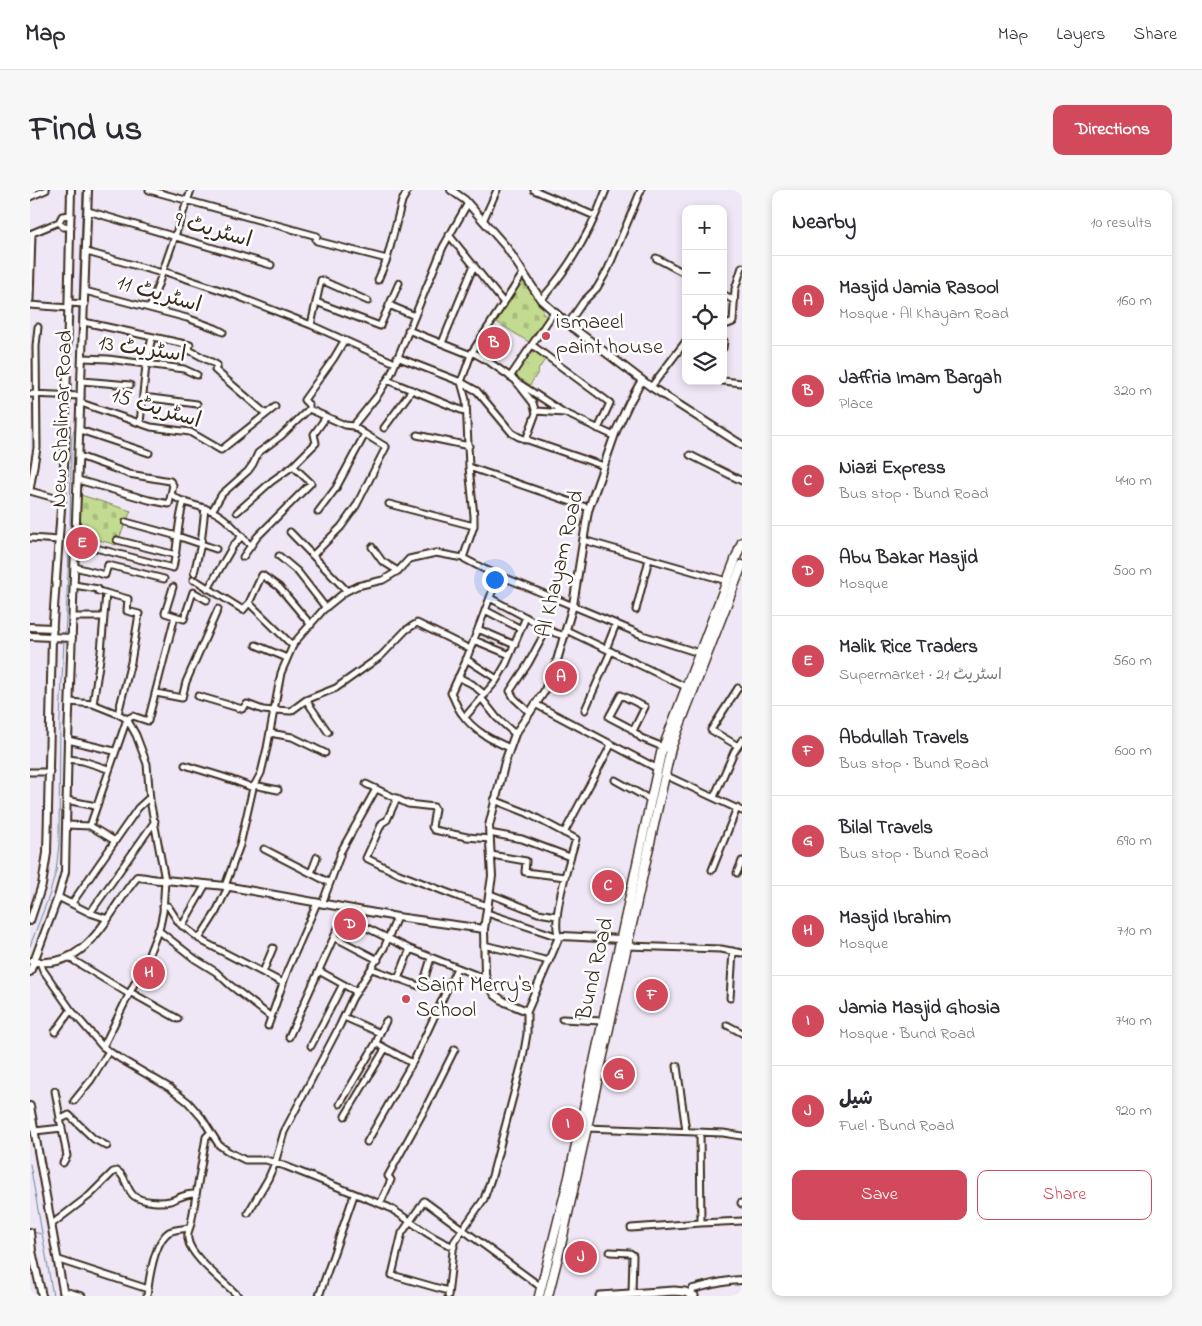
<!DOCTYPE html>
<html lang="en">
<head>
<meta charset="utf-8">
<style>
  body { margin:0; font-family:"Indie Flower","Playpen Sans Arabic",sans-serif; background:#f7f7f7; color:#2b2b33 }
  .controls { position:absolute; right:15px; top:15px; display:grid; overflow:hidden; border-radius:10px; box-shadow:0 2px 8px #0003 }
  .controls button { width:45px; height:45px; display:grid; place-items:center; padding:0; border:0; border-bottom:1px solid #e1e1e2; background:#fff; color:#2b2b33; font:25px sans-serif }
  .you { position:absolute; left:464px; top:389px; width:18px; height:18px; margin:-12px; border:4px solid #fff; border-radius:50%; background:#1a73e8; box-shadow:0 0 0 8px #1a73e833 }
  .badge { display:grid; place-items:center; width:32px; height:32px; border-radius:50%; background:#d1495b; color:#fff; font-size:16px; font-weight:700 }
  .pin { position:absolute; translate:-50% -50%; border:2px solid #fff; box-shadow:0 1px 5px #0006 }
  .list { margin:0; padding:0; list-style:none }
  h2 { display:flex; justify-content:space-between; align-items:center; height:65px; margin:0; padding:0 20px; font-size:21px }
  h2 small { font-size:16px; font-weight:400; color:#7c7c81 }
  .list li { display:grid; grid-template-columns:32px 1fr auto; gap:15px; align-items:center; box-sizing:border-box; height:90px; padding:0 20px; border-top:1px solid #e1e1e2 }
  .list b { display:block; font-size:19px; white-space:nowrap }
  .list p { margin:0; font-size:16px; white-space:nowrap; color:#7c7c81 }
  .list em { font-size:16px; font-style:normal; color:#7c7c81 }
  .actions { display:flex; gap:10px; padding:15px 20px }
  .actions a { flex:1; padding:11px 0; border:1px solid #d1495b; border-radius:10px; text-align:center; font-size:18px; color:#d1495b }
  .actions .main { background:#d1495b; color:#fff }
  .icon { flex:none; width:28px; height:28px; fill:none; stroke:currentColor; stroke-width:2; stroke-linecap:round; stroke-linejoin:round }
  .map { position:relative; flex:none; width:712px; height:1106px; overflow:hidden; border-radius:10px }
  header { display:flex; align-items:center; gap:30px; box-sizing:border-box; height:70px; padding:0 25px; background:#fff; border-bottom:1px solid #e1e1e2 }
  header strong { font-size:24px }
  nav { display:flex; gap:28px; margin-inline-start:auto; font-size:18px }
  .intro { display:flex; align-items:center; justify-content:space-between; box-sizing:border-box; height:120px; padding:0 30px }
  h1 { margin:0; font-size:35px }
  .button { padding:12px 22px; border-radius:10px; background:#d1495b; color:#fff; font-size:18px; font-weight:700 }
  main { display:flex; gap:30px; padding:0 30px }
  aside { flex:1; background:#fff; border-radius:10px; box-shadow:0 2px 8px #0003 }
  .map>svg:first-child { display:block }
</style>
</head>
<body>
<header>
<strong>Map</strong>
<nav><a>Map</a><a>Layers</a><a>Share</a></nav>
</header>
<div class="intro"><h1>Find us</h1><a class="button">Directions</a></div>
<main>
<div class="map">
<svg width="712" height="1106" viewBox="0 0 712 1106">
  <defs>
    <pattern id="cemetery-stones" width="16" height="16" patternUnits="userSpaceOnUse" patternTransform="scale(1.25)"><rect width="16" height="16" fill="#c3db91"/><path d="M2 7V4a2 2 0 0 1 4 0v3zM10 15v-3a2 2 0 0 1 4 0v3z" fill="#a8bc7d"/></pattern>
    <pattern id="park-crowns" width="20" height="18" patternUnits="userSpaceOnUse" patternTransform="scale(1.25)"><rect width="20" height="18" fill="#c3db91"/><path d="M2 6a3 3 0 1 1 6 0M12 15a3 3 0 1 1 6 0" fill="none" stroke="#a8bc7d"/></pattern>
  </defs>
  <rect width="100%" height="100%" fill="#efe7f5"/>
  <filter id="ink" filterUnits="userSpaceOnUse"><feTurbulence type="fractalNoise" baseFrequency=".02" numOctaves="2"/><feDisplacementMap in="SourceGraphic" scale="10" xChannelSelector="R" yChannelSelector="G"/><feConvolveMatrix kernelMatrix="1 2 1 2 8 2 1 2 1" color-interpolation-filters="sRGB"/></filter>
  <g filter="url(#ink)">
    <!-- cemetery -->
    <path fill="url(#cemetery-stones)" stroke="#7f8258" d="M495 85 511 110 508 114 515 118 512 123 518 127 502 154 465 131Z
      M48 304 101 321 86 355 46 343Z"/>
    <!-- park -->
    <path fill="url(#park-crowns)" stroke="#7f8258" d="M503 159 516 168 508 180 509 181 500 195 485 185Z"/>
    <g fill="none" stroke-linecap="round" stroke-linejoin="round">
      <!-- stream -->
      <path stroke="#6a8798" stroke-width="1" d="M49 112 53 0
        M47 204 49 116
        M35 446 40 339 41 264 42 246 46 237 47 208
        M0 756 19 706 26 681 29 654 30 529 34 450
        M0 974 23 1106
        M3 1042 11 1044"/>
      <!-- minor casing -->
      <g stroke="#3b2a1e" stroke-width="9">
        <path id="minor" d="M119 0 287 46 286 50 287 51 357 69
          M504 0 565 26
          M0 7 16 0
          M58 21 241 75
          M453 31 467 0
          M29 32 32 26 41 25
          M0 44 29 32 33 37H41
          M419 45 474 113
          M57 62 132 83
          M626 68 656 84
          M133 81 202 104 281 135 365 173
          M348 90 357 69 372 11 378 0
          M55 101 157 128 185 138 193 142
          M693 104 703 110
          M0 110 2 44
          M511 110C540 77 561 41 576 0
          M286 112 350 136 369 93
          M39 113 55 114
          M0 115 39 118
          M359 115 385 126
          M120 118 161 0
          M54 132 160 155 159 160 187 175 185 180 236 224
          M693 133 698 134 703 132 705 99 712 77
          M538 134 553 112 567 98 578 79 611 0
          M281 135 291 90 338 111
          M378 140 441 165
          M412 153 444 75
          M502 155 580 213 568 239
          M693 158 694 151
          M442 162 458 171 485 190 503 213 506 223 496 250
          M367 167 431 192 447 201 482 243 489 247 574 276
          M53 168 78 169 154 179 167 185
          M480 187 524 122
          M357 190 436 222
          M52 191 100 195
          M693 191 712 193
          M490 194 533 222
          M621 197 656 151
          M0 204 51 206
          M113 207 167 214
          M51 213 121 237 160 242 191 260 245 217
          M506 221 535 223 584 246
          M110 233 116 175 122 147
          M323 236 348 205 361 184 413 57 438 13
          M354 238 382 200
          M50 240 119 263
          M387 245 439 256
          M660 265 712 291
          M439 277 559 318
          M48 290 119 310 139 314 143 295 140 291 99 284 49 266
          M0 300 7 258 6 156 8 137
          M0 301 32 310
          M142 305C152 314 169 315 182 321 198 328 209 344 221 356
          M359 314 444 336
          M182 321 192 304 218 281 223 274 228 263 251 246 279 219
          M207 322 242 291 263 276 286 253 284 244 296 227
          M288 322 306 298 335 244 323 236 315 235 279 219V215L274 210 304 168 314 151
          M96 332 147 346 186 359
          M260 342 317 401
          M0 348 29 350
          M87 350 146 365
          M553 350 697 391
          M46 353 143 378C148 356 147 333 154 311
          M342 357 352 371 368 381
          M283 365 311 337 326 316 356 257 335 244
          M249 366 268 382 296 418
          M213 367 227 347 281 293 263 276
          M433 368 444 336V326L439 277 436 210 431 192 442 162 492 85
          M45 377 75 385 78 375 134 389
          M164 383 171 354 175 318
          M469 384 435 473 421 503C425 510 427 518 432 524 444 541 461 550 480 558
          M163 390 167 391 213 420 219 413 232 385 249 397 281 435
          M44 395 68 399V401L98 409 97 421 109 424 101 472 88 524
          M143 397 135 423 154 429 163 402 177 410
          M178 399 203 356 212 346
          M460 408 525 443 535 446
          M219 413 263 456
          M455 420 491 439
          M606 420 619 369
          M43 427H73
          M448 439 485 455
          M536 440 656 497
          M444 450 480 465
          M226 455 257 468
          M576 459 586 434
          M436 469 467 489
          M428 487 442 494 455 505
          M126 503 152 508 156 492 188 419
          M168 506 212 519 217 514 233 520 244 521
          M452 509 467 528 485 544
          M276 510 298 542
          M40 512 63 514 88 524 97 529 106 545 117 574 120 610 135 690 133 722 130 736 119 764 73 857
          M63 514 71 462 76 403
          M505 514 628 579
          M244 520 261 521 276 510 306 498 351 466 376 440 387 433 440 459
          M555 520 581 461
          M500 523 484 508 480 501 498 474 517 439
          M435 527 466 491 476 474 496 427
          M97 529 103 526 118 531 145 426
          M603 541 615 517 591 505 579 527 600 538 611 548 633 557
          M240 543 262 547 295 563
          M38 550 84 561
          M708 556 681 540 708 498
          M38 569 53 571 78 579
          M155 575C178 583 201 588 223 598
          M0 582H20
          M635 585 712 621
          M585 590 621 610
          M336 594 378 614 404 617 405 619 402 637 404 640 437 647 460 649
          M224 595 248 600
          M684 607 704 562 712 550
          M367 608 357 630 352 633 336 668 369 684 429 707 458 716
          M36 610 66 616
          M464 610 497 623 546 649C540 669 520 730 529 747
          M37 635 60 636 85 651
          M60 636 97 529
          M459 643 492 649 540 667
          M534 643 581 555
          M234 659 300 693
          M461 665 496 671 495 682 535 687
          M682 680 707 618
          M281 683 287 667
          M707 683 712 671
          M195 696 210 655 223 598 231 583 237 558 251 483 264 453 294 419 315 402 327 396 353 390 368 381 379 369 406 363 433 368 454 379 584 433 612 445 669 463
          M460 704 508 723 527 726
          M28 707 60 723 78 729
          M42 713 108 618 120 607
          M292 714 310 666V663L346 599
          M133 716H138L149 733 174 752 253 793
          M60 723 125 631
          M457 723 529 747
          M331 735 380 759 456 789
          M152 736 176 694
          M128 740 165 769 186 782 200 795 241 827
          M304 747 348 770
          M169 749 185 724 198 697
          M454 755 519 771
          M597 756 691 759 712 763
          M38 767 99 804
          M10 772 13 780 41 820 73 857 89 868 140 898 158 912 172 928 189 955 199 962 215 970H236L255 976 358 1017C381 1030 399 1048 424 1057
          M342 779 389 796 394 791 401 768
          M289 781 327 802
          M233 782 243 758
          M368 789 380 759
          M100 802 148 829
          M700 808 703 761
          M314 827 350 843 346 853 382 873
          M532 829 572 831
          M697 835 712 843
          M238 836 258 779 287 713
          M25 842 41 820
          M350 843 356 831
          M259 847 317 718
          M281 856 313 794
          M647 876 656 941
          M25 901 37 966 33 973
          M44 911 61 890 79 861
          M310 914 346 853
          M315 926 355 859
          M29 930 39 925 64 949 77 956
          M556 938 693 943 712 946
          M5 941 32 938
          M670 942 671 1033 712 1031
          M180 943 176 947 175 953 161 1034C159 1039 157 1044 158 1049 160 1067 196 1093 208 1106
          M337 952 385 868 427 778
          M711 1013 712 1014
          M350 1014 361 990 358 986 396 917 425 859
          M218 1023 238 989 245 973 254 942 310 835 322 809 354 758 367 727
          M22 1034 60 1005 83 982 87 981C96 985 96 1000 104 1006 112 1012 131 1013 140 1011 150 1008 155 1003 166 1004
          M601 1038 671 1033
          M580 1062 600 1063 603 1065 602 1104
          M29 1070 118 1099
          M34 1101 52 1106
          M418 1101 362 1085 372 1043 394 1011 511 1097
          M117 1106C119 1089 124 1052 139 1042 145 1039 153 1039 159 1038
          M289 1106 324 1005
          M418 1106 424 1052 454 1009 462 986 492 873 497 844V821"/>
      </g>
      <!-- tertiary casing -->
      <g stroke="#3b2a1e" stroke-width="10">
        <path id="tertiary" d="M421 0 435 10 477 58 511 110 538 134 621 197 712 255
          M0 437 23 438
          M0 446 42 448
          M0 731 12 695 17 663 22 447 35 261 41 0
          M590 749 533 746 529 747 497 821 475 812 465 805 457 792 455 784 454 739 462 686 459 636 475 572 485 544 514 502 526 474 543 415 558 321 586 241 599 213 612 190
          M1 771C59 782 77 722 107 687 117 687 125 691 135 690L195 696 367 727 454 739
          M0 782 28 707 35 682 38 550 58 0
          M0 916 34 1106
          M0 1042 2 1061 12 1106
          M660 1103 663 1099C679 1095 695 1090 712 1090"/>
      </g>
      <!-- secondary casing -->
      <g stroke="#3b2a1e" stroke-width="11">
        <path id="secondary" d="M570 1106 644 1101 655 1102 664 1106"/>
      </g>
      <!-- primary casing -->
      <g stroke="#3b2a1e" stroke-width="11">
        <path id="primary" d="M509 1106 539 987 631 563 712 352
          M518 1106 531 1055 641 558 712 375"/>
      </g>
      <!-- minor -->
      <use href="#minor" stroke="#fff" stroke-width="5"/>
      <!-- tertiary -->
      <use href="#tertiary" stroke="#fff" stroke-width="6"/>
      <!-- secondary -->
      <use href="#secondary" stroke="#fff" stroke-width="7"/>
      <!-- primary -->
      <use href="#primary" stroke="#fff" stroke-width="8"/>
    </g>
  </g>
  <!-- markers -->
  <g fill="#d1495b" stroke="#fff" stroke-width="2">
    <circle cx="516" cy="146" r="5"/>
    <circle cx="376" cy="809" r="5"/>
  </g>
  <g text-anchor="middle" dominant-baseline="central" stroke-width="5" stroke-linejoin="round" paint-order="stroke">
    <!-- street labels -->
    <g font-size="22" fill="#3b2a1e" stroke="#fff">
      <text transform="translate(183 41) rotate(16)">اسٹریٹ 9</text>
      <text transform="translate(129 105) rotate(16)">اسٹریٹ 11</text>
      <text transform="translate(112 160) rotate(8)">اسٹریٹ 13</text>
      <text transform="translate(126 219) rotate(17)">اسٹریٹ 15</text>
      <text transform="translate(33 229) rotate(-88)">New Shalimar Road</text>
      <text transform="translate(531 374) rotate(-77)">Al Khayam Road</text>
      <text transform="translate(566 779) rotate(-77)">Bund Road</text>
    </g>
    <!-- poi labels -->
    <g font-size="22" fill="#3b2a1e" stroke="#fff" text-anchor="start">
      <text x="526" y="133">ismaeel<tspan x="526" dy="25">paint house</tspan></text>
      <text x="386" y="796">Saint Merry's<tspan x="386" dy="25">School</tspan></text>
    </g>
  </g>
</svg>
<div class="controls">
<button>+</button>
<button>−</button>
<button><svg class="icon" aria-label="locate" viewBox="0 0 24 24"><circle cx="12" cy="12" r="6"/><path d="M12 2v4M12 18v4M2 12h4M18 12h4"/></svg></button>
<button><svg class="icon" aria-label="layers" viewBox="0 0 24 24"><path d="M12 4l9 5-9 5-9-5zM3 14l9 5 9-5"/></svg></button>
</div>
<div class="you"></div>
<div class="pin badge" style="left:531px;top:487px">A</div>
<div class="pin badge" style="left:464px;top:153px">B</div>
<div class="pin badge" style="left:578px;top:696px">C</div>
<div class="pin badge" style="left:320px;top:734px">D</div>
<div class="pin badge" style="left:52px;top:353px">E</div>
<div class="pin badge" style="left:622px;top:805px">F</div>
<div class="pin badge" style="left:589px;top:884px">G</div>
<div class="pin badge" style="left:119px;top:783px">H</div>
<div class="pin badge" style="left:538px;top:934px">I</div>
<div class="pin badge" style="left:551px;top:1067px">J</div>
</div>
<aside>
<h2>Nearby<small>10 results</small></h2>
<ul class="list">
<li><span class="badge">A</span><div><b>Masjid Jamia Rasool</b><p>Mosque · Al Khayam Road</p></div><em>160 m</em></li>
<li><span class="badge">B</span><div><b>Jaffria Imam Bargah</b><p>Place</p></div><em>320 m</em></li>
<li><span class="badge">C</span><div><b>Niazi Express</b><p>Bus stop · Bund Road</p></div><em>440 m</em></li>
<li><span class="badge">D</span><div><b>Abu Bakar Masjid</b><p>Mosque</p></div><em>500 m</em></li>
<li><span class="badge">E</span><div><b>Malik Rice Traders</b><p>Supermarket · اسٹریٹ 21</p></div><em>560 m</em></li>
<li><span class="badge">F</span><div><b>Abdullah Travels</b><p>Bus stop · Bund Road</p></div><em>600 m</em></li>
<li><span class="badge">G</span><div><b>Bilal Travels</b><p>Bus stop · Bund Road</p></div><em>690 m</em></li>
<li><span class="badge">H</span><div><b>Masjid Ibrahim</b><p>Mosque</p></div><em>710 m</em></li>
<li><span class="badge">I</span><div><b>Jamia Masjid Ghosia</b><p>Mosque · Bund Road</p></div><em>740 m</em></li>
<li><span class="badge">J</span><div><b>شیل</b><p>Fuel · Bund Road</p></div><em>920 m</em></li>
</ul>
<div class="actions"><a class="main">Save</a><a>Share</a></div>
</aside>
</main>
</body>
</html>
